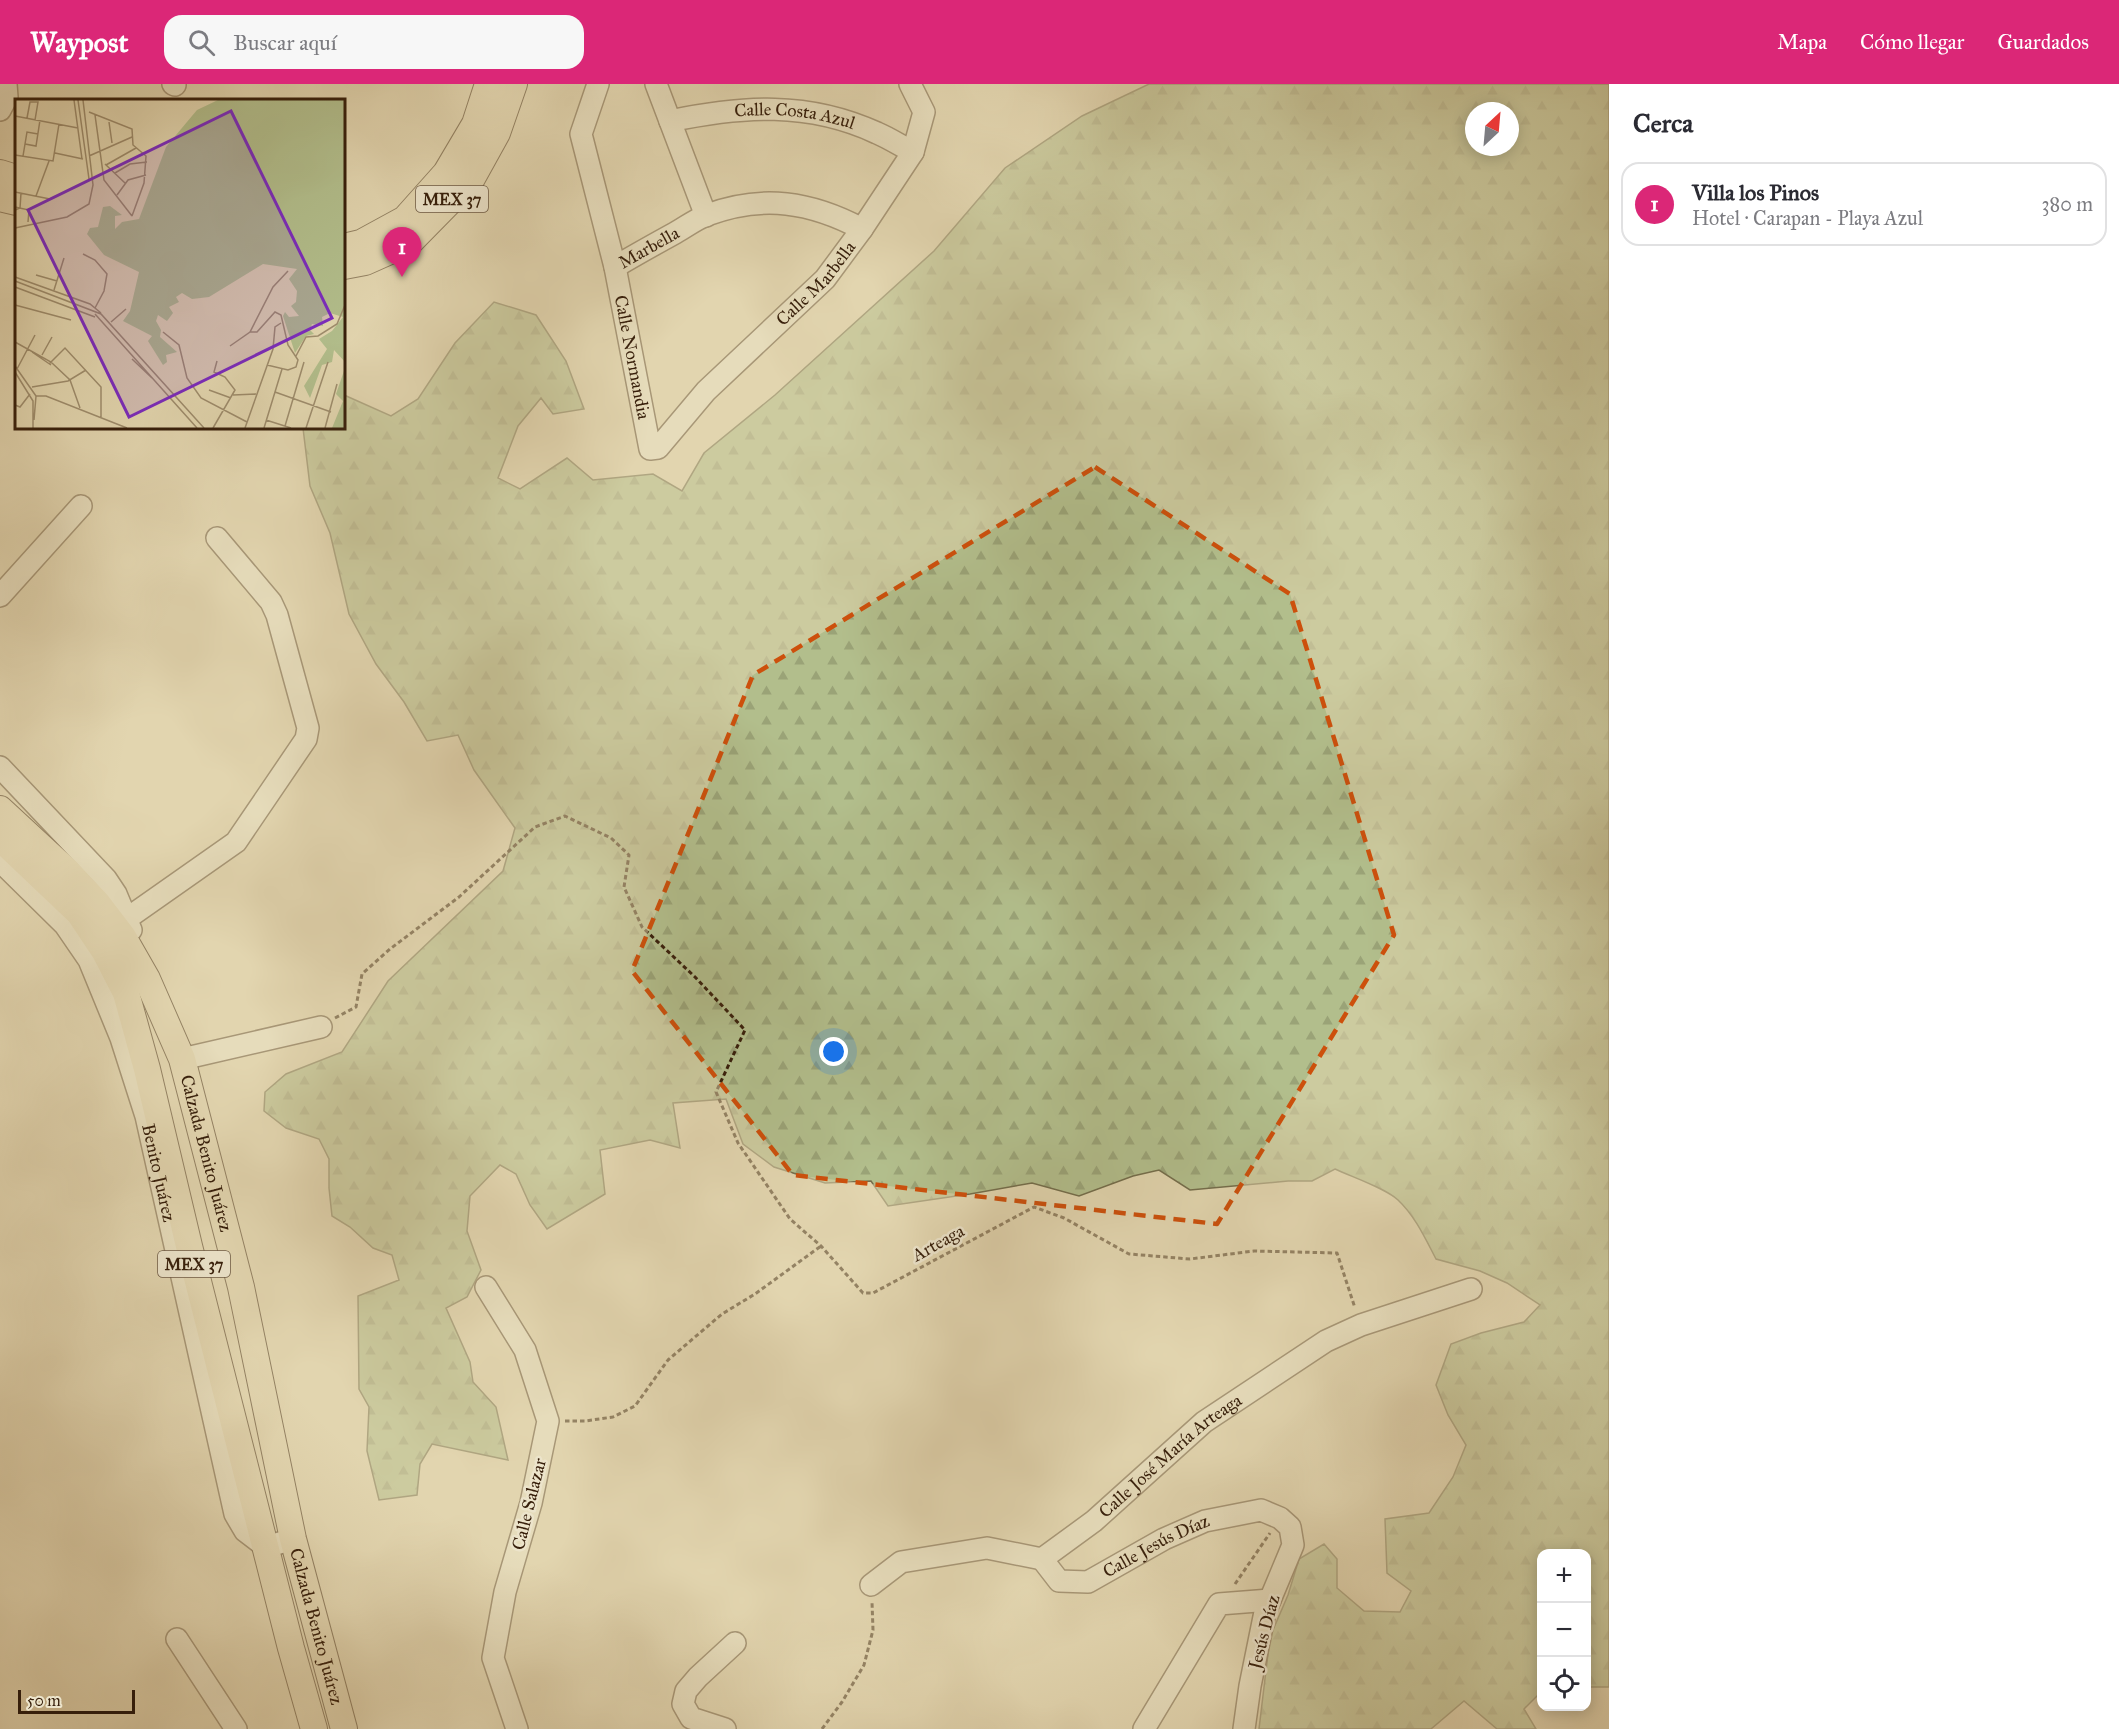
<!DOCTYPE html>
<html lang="es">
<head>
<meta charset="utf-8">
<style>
  body { margin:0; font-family:"IM FELL Great Primer",serif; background:#f7f7f7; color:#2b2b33 }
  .controls { position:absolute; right:18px; bottom:18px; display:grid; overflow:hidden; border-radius:12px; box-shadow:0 3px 15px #0003 }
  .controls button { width:54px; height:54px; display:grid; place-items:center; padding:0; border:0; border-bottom:2px solid #e1e1e2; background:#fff; color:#2b2b33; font:30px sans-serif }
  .compass { position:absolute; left:1465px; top:18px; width:54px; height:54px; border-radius:50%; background:#fff; box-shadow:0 3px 15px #0003; rotate:26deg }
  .scale { position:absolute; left:18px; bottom:15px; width:117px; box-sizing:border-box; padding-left:6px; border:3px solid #371f0b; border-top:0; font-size:16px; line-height:21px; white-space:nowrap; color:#371f0b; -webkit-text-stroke:4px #ece4cb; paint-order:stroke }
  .you { position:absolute; left:834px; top:968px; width:21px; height:21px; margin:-15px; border:4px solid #fff; border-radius:50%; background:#1a73e8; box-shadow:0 0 0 9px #1a73e833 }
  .badge { display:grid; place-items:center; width:39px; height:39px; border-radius:50%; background:#db2777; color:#fff; font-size:20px; font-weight:700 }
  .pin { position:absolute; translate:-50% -50px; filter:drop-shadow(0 2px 3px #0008) }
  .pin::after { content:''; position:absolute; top:32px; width:21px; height:18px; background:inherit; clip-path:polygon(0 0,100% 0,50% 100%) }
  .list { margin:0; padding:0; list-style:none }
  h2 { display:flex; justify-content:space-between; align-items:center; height:78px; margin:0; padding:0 24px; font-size:26px }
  h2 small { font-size:20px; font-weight:400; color:#7c7c81 }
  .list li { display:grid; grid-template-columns:39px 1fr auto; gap:18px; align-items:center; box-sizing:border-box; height:84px; margin:0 12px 12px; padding:0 12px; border:2px solid #e1e1e2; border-radius:18px }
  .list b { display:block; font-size:22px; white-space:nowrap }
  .list p { margin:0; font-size:20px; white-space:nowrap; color:#7c7c81 }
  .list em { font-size:20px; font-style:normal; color:#7c7c81 }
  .icon { flex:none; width:33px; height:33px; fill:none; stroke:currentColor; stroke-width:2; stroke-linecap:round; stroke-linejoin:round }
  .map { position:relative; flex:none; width:1609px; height:1645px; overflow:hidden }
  header { display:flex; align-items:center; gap:36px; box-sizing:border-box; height:84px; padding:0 30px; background:#db2777; color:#fff }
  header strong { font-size:28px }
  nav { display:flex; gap:33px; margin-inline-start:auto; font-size:21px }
  .search { width:420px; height:54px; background:#f7f7f7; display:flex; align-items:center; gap:15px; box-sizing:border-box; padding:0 21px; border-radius:18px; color:#7c7c81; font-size:22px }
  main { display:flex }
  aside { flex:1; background:#fff }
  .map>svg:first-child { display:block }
</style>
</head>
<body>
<header>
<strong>Waypost</strong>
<div class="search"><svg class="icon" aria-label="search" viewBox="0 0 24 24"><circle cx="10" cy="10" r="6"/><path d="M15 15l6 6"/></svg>Buscar aquí</div>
<nav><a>Mapa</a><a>Cómo llegar</a><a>Guardados</a></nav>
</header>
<main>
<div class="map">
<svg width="1609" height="1645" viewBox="0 0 1609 1645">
  <defs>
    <pattern id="forest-firs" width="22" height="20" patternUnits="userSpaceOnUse" patternTransform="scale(1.5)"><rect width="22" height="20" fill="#b2be8c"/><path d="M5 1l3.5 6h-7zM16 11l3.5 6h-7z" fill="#9aa377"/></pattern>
  </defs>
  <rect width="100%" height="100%" fill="#e2d6af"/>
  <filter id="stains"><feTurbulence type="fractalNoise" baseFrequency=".00333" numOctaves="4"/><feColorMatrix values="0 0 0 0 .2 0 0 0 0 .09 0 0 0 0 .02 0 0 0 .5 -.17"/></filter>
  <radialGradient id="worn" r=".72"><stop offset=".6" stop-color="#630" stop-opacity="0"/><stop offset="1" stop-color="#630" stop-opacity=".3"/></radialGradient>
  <!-- forest -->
  <path fill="url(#forest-firs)" stroke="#746e4c" stroke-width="1.5" fill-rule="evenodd" d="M1149 0H1609V1603H1587L1586 1470H1542L1541 1608 1524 1625 1536 1645H1497L1464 1617 1431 1645H1259L1270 1553 1288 1511 1299 1475 1324 1460 1337 1475V1504L1364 1527 1400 1528 1411 1507 1387 1489 1385 1435 1429 1429 1453 1393 1466 1361 1448 1331 1436 1301 1451 1260 1481 1249 1524 1238 1540 1221 1507 1199 1480 1187 1436 1175C1425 1154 1415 1132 1398 1116 1385 1104 1352 1093 1335 1085L1312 1097H1288L1190 1106 1159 1086 1133 1092 1079 1112 1032 1099 970 1110 888 1122 871 1097 825 1099 774 1083 743 1060 726 1015 673 1019 680 1064 650 1056 600 1066 605 1110 547 1145 530 1121 516 1090 500 1081 470 1112 467 1147 481 1186 467 1213 446 1224 470 1278 473 1298 496 1323 508 1376 432 1360 420 1380 417 1411 379 1416 367 1367 369 1323 359 1305 358 1212 399 1196 392 1171 373 1164 350 1143 332 1132 329 1104V1075L319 1055 286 1044 264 1027 265 1008 286 990 342 968 388 897 503 787 515 744 474 686 458 651 427 657 404 618 376 580 349 530 330 449 310 402 303 344H344V311L391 332 418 315 455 259 494 218 536 231 566 277 584 325 553 330 541 314 518 342 498 394 520 405 567 374 593 396 653 390 682 407 704 369 775 311 934 167 1005 84 1082 32ZM1474 27H1510V63H1474Z"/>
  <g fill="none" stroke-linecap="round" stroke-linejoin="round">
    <!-- minor casing -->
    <g stroke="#624d34" stroke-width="24">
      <g id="minor">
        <path d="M173 0 175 1"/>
        <path id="s1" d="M598 0 581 50 615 183 650 365 658 364 706 307 825 195 862 145 913 68 924 28 910 0"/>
        <path d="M656 0 706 132"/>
        <path d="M0 26 7 13 6 0"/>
        <path id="s2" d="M670 37C742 22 808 17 877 49 889 54 901 62 913 68"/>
        <path id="s3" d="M615 183C635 171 655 160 675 149 686 143 696 135 707 131 763 110 811 118 862 145"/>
        <path d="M0 512 81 422"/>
        <path d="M0 683 106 795 116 810 131 846"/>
        <path id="s4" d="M0 777 65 841 89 876 121 954 146 1032 235 1430 245 1447 266 1463 293 1455"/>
        <path d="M115 843 236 758 306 655 308 644 277 531 271 518 217 454"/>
        <path d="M182 975 321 943"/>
        <path d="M486 1203 525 1266 548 1337 531 1419 505 1508 493 1574 517 1645"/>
        <path id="s5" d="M1042 1475 1059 1497 1088 1498 1164 1455 1205 1437 1261 1426 1280 1434 1290 1443 1293 1461 1265 1528 1250 1602 1244 1645"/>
        <path id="s6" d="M871 1501 901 1478 987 1464 1042 1475 1094 1437 1204 1338 1326 1257 1361 1241 1471 1205"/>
        <path d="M177 1555 236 1645"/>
        <path d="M725 1645 691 1634 683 1620 686 1607 698 1593 735 1559"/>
        <path d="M1144 1645 1219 1520 1270 1516"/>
      </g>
    </g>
    <!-- major casing -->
    <g stroke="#371f0b" stroke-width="28">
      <g id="major">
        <path d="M0 89 16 94"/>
        <path d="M0 114 16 118"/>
        <path d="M344 163 361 159 405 135 446 89 475 40 488 0"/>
        <path d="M344 182 365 178 410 158 471 96 497 49 514 0"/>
        <path id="s7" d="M0 725 66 786 97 819 123 853 147 895 182 975 241 1203 293 1455 344 1645"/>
        <path d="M0 754 79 829 105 868 126 909 147 985 189 1162 291 1564 314 1645"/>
      </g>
    </g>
    <!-- path -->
    <path stroke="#371f0b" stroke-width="3" stroke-dasharray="4.5 3" stroke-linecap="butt" d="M335 934 356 923 362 890 390 865 459 813 535 743 565 732 611 754 629 771 624 803 642 843 695 893 745 946 716 1008 738 1059 790 1135 821 1162 863 1209H873L1034 1123 1064 1134 1129 1170 1190 1175 1254 1167 1337 1169 1355 1224
      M565 1337H585L613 1333 635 1322 668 1276 722 1230 755 1210 821 1162
      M1235 1500 1270 1449
      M822 1645 842 1618 864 1581 873 1546 872 1518"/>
    <!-- minor -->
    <use href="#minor" stroke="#ece4cb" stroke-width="21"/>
    <!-- major -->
    <use href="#major" stroke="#e2d6af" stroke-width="26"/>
  </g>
  <!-- marked area -->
  <path d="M0 0H1609V1645H0ZM1095 383 1290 510 1394 851 1217 1140 793 1091 632 887 753 591Z" fill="#e2d6af" fill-opacity=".55" fill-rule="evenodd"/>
  <path fill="none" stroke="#cd500c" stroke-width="4.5" stroke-dasharray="12 8" stroke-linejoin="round" d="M1095 383 1290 510 1394 851 1217 1140 793 1091 632 887 753 591Z"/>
  <g text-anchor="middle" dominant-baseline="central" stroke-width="5" stroke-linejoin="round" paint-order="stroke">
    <!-- shield labels -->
    <g fill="#ece4cb" stroke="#6d5a45" stroke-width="1.5">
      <rect x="416" y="102" width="72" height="26" rx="4.5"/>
      <rect x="158" y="1167" width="72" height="26" rx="4.5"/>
    </g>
    <g font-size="16" font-weight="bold" fill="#371f0b">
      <text x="452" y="115">MEX 37</text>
      <text x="194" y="1180">MEX 37</text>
    </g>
    <!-- street labels -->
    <g font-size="18" fill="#371f0b" stroke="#ece4cb">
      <text stroke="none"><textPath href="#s2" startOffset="126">Calle Costa Azul</textPath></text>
      <text stroke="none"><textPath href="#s3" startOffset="39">Marbella</textPath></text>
      <text stroke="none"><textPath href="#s1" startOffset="612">Calle Marbella</textPath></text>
      <text stroke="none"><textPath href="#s1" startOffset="282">Calle Normandia</textPath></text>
      <text stroke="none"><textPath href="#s7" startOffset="411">Calzada Benito Juárez</textPath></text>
      <text stroke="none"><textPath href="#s4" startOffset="358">Benito Juárez</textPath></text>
      <text transform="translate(938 1159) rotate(-29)">Arteaga</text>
      <text stroke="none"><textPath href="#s6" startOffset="346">Calle José María Arteaga</textPath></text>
      <text transform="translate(529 1420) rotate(-76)">Calle Salazar</text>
      <text stroke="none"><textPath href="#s5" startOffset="134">Calle Jesús Díaz</textPath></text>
      <text stroke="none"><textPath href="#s7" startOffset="897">Calzada Benito Juárez</textPath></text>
      <text transform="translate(1264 1548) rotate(-75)">Jesús Díaz</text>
    </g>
  </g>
  <!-- overview -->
  <g transform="translate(15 15)">
    <rect width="330" height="330" fill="#e2d6af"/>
    <path d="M203 1H330V263L319 251 317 263 307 266 295 299 289 287 312 250 304 240 317 232 328 218 315 214 307 218 308 227 297 225 295 231 299 235 291 237 280 254 268 217 270 213 274 218 284 217 276 207 281 203 282 192 274 180 282 170 248 165 194 198 177 200 167 194 161 198 164 203 154 208 158 214 152 222 143 216 141 222 146 231 145 238 162 253 151 256 152 263 148 266 133 242 137 237 108 222 115 212 124 173 89 156 72 135 75 129 83 128 88 108 95 107 107 116 100 117V130L107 123 124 120 151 48 182 11ZM330 269V329H317L328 302 321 295Z" fill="#b2be8c"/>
    <path fill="none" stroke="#9e8d6d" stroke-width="1.5" d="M59 1 67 60M63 1 74 80M74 13 117 30 118 46 131 57 129 84 117 117M80 16 89 81 117 117M0 17 63 29M12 19 15 3H23L20 21M94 23 97 44M10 45 21 47 25 21M40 54 68 60M0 56 38 62 44 25M8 57 12 33 23 35M74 57 117 38M90 65 110 84M91 66 121 49M100 74 115 65 132 63M0 93 35 100M102 96 113 81 131 76M21 97 34 62M0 108 14 111 13 123M0 111 5 109 6 94M0 129 52 118 74 105 78 86 68 1M68 155 80 161 92 175 89 192 80 209M21 176 42 182M0 178 75 205 86 214M0 182 86 215 189 329M0 188 80 218M39 191 49 159M0 206 56 221M80 215 182 329M96 223 111 210M148 233 164 246 172 279 186 299 232 323M235 233H242L260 213 266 216 273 246 283 261 281 268 273 271 252 266M0 243 36 263 55 281 65 309M215 247 235 233 258 188 273 172M17 253 36 266M27 256 37 238M281 257 291 238 303 237 322 225 330 206M117 260 137 279M34 265 50 249 86 288V318M0 267 21 297 19 321M2 270 20 236M0 273 18 302V329M17 288 53 282 71 271M194 291 216 299M260 293 316 313M218 296 241 295M21 297H31L112 329M0 306 5 308 15 295M251 321 276 329M270 327 289 263M198 329 220 291 210 278 199 273 202 262M230 329 258 250 260 228 266 224M249 329 267 270M291 329 313 263M310 329 322 285"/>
    <path fill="#7b2cbf" fill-opacity="0.15" stroke="#7b2cbf" stroke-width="3" d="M216 12 317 219 114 318 13 111Z"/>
    <rect width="330" height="330" fill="none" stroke="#371f0b" stroke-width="3"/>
  </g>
  <rect width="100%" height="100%" filter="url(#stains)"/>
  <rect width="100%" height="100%" fill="url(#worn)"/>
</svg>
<div class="controls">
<button>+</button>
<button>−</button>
<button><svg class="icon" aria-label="locate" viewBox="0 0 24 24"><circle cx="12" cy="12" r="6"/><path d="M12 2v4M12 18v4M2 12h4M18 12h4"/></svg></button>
</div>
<svg class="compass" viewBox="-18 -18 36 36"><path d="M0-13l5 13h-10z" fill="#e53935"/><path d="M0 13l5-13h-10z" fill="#7c7c81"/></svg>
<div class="scale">50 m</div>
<div class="you"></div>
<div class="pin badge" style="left:402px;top:193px">1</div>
</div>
<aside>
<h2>Cerca<small></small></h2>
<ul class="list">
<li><span class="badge">1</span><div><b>Villa los Pinos</b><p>Hotel · Carapan - Playa Azul</p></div><em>380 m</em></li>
</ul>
</aside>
</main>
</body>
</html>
